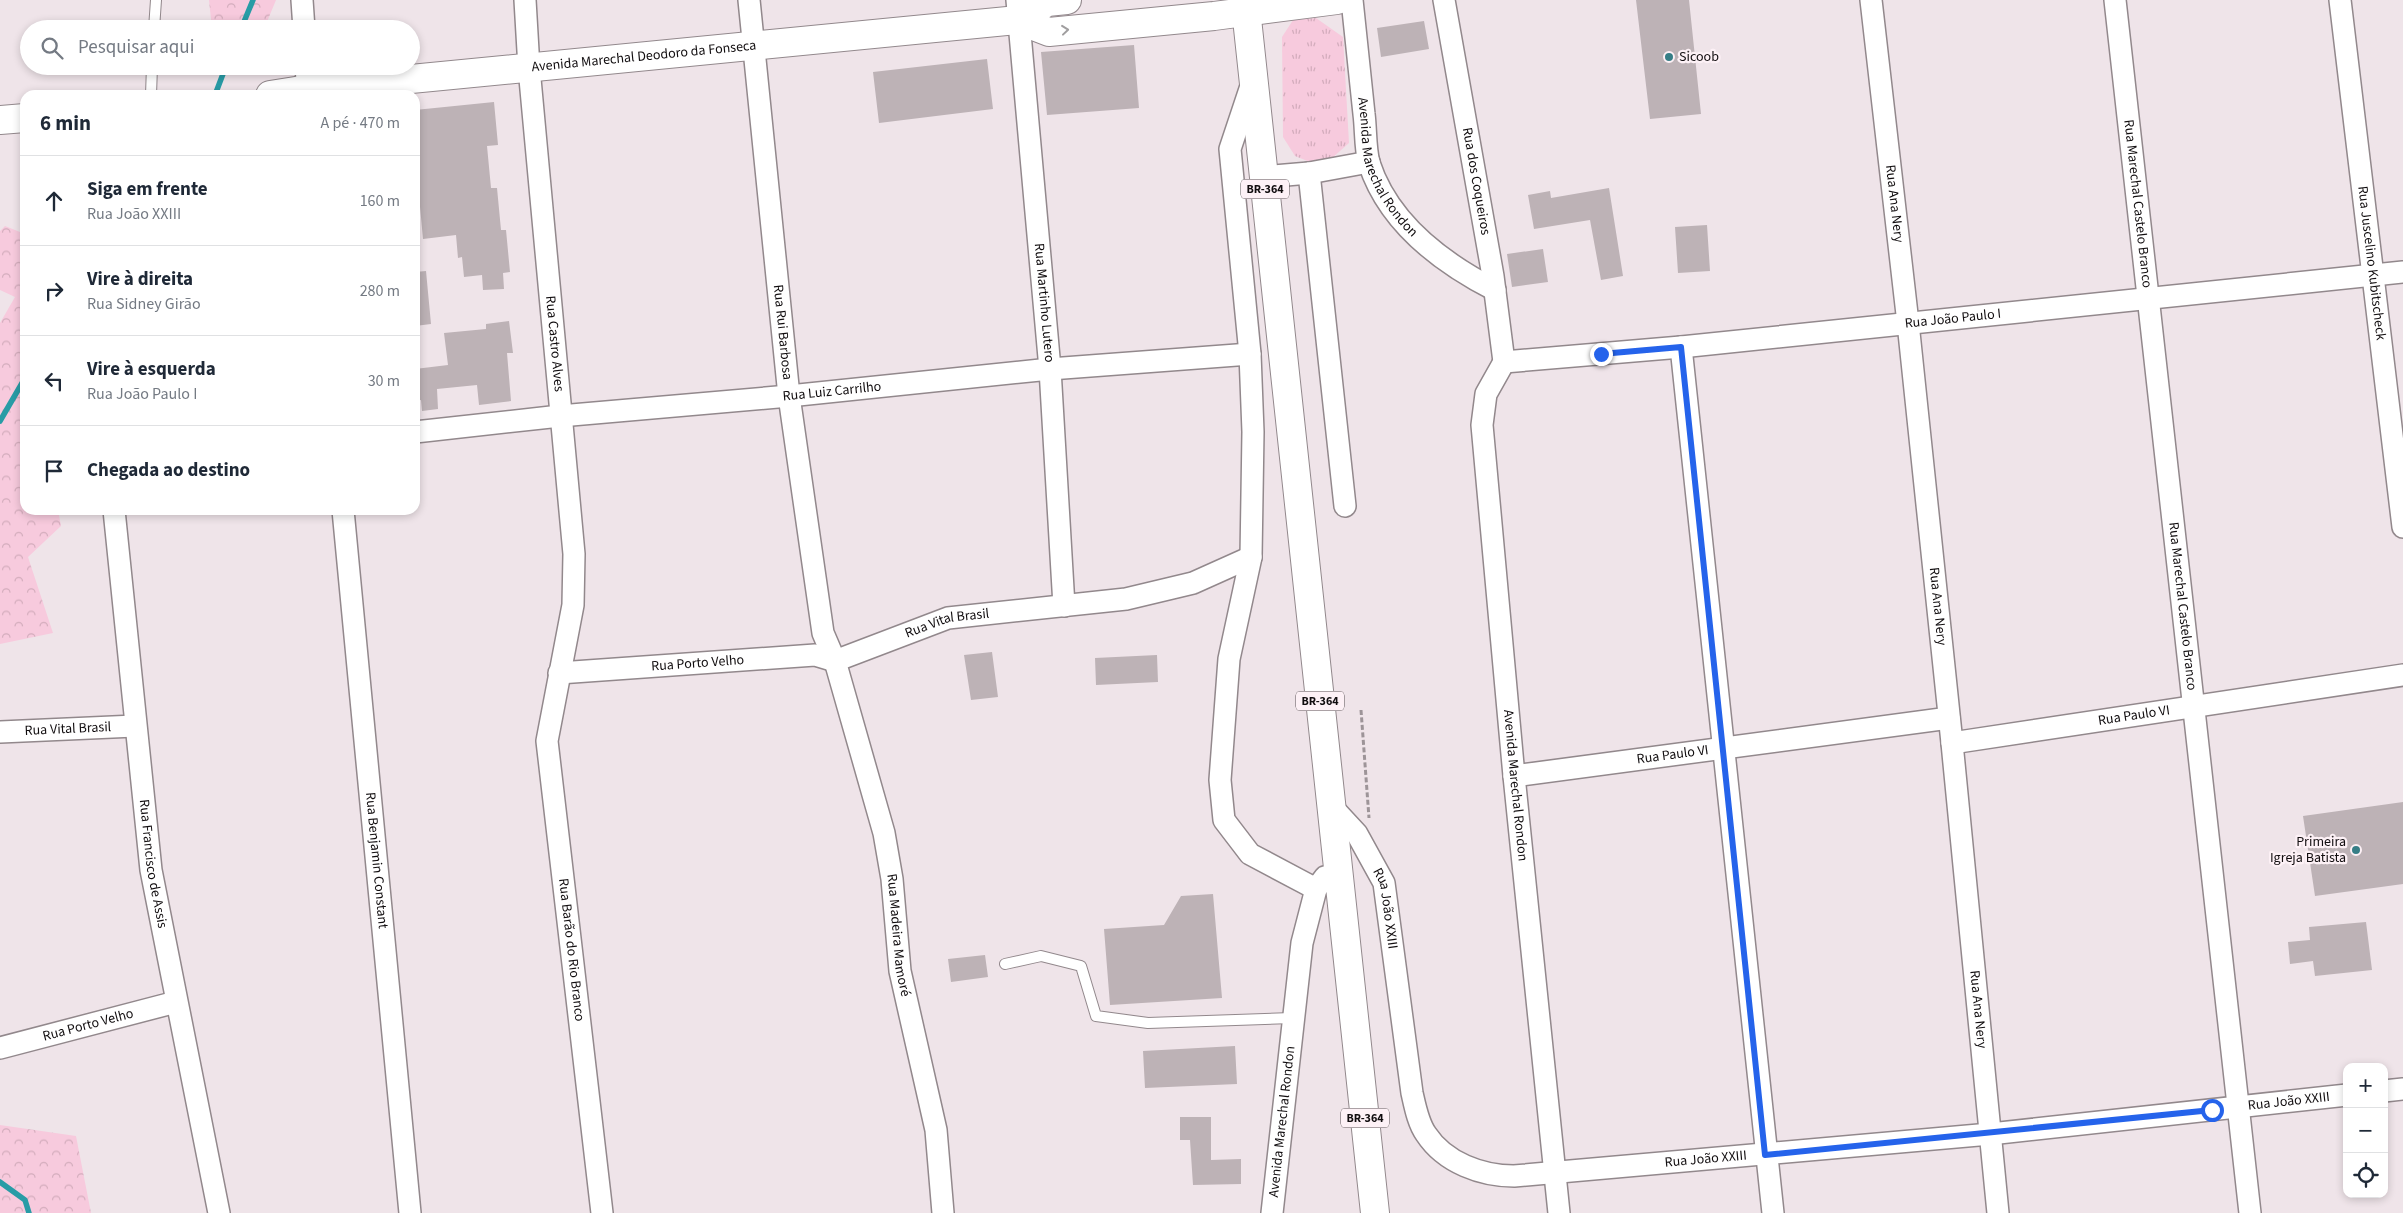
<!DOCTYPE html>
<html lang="pt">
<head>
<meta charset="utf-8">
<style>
  body { margin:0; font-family:"Source Sans 3",sans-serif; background:#f2f2f3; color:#1f2937 }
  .controls { position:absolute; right:15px; bottom:15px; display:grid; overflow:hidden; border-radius:10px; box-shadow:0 2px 8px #0003 }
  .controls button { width:45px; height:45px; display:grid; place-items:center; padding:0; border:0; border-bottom:1px solid #e0e1e3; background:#fff; color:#1f2937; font:25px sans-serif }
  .stop { position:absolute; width:15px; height:15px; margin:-11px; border:4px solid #2563eb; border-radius:50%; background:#fff }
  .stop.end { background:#2563eb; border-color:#fff; box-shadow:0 1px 5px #0008 }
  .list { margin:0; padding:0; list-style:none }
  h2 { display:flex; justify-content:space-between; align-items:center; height:65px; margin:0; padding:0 20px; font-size:21px }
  h2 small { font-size:16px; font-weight:400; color:#747a83 }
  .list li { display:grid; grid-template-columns:32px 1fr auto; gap:15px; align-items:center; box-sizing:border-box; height:90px; padding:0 20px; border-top:1px solid #e0e1e3 }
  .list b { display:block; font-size:19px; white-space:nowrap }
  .list p { margin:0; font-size:16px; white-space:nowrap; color:#747a83 }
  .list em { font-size:16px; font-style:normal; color:#747a83 }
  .icon { flex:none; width:28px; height:28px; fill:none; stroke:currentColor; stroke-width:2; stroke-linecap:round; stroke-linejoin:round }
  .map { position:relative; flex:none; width:2403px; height:1213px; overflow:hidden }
  .search { position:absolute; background:#fff; box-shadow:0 2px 8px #0003; left:20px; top:20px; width:400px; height:55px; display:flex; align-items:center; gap:12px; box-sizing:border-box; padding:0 18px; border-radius:28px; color:#747a83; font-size:19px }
  .panel { position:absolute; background:#fff; box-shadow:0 2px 8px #0003; left:20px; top:90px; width:400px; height:425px; border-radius:15px }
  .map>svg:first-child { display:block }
</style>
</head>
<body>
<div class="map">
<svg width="2403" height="1213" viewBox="0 0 2403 1213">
  <defs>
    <pattern id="grass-tufts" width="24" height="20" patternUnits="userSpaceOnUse" patternTransform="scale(1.25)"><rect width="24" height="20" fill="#f7cadd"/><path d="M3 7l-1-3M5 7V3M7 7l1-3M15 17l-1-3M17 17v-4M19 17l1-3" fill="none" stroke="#d3acbc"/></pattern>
    <pattern id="forest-crowns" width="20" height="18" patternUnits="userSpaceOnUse" patternTransform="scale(1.25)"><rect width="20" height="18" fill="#f7cadd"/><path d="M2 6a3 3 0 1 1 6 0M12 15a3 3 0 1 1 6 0" fill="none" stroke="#d3acbc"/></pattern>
  </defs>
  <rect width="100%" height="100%" fill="#efe4e9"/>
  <!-- grass -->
  <path fill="url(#grass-tufts)" d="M1316 18 1343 37 1349 143 1331 159 1310 162 1295 156 1283 137 1282 37 1293 20Z"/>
  <!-- forest -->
  <path fill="url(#forest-crowns)" d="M209 0H276L264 29H212Z
    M5 226 25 234V510H58L61 526 28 557 53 633 0 644V323L15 297 0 290V231Z
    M0 1125 76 1136 91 1213H0Z"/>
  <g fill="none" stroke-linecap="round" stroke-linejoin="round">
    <!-- stream -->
    <path stroke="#289ca6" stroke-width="5.5" d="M241 29 253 0
      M215 95 226 66
      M0 421 25 378
      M0 1182 25 1200 29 1213"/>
  </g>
  <!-- building -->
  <path fill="#bdb2b6" d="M1636 0H1689L1701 114 1650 119Z
    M1424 21 1429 49 1381 57 1377 28Z
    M1134 45 1139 108 1047 115 1041 52Z
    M987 59 993 109 879 123 873 72Z
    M494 102 498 145 487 146 491 188H497L501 230H506L510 272 503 273 504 289 483 290 482 275 464 277 462 257 458 258 456 235 423 239 419 196H415V110Z
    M1609 188 1623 276 1601 280 1590 220 1534 229 1528 195 1550 191 1551 198Z
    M1707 225 1710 271 1678 273 1675 227Z
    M1543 249 1548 282 1512 287 1507 254Z
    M426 271 431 324 415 326V272Z
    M509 321 513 353H507L511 401 479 405 477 385 437 389 438 409 422 411 421 400 415 401V369L448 365 444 333 486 329V324Z
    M992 652 998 697 971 700 964 655Z
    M1157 655 1158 682 1096 685 1095 658Z
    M2403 802V884L2315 896 2303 816Z
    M1213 894 1222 998 1110 1005 1104 929 1164 925 1181 896Z
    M2366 922 2372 970 2315 976 2313 961 2290 964 2288 942 2310 940 2309 927Z
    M985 955 988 977 951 982 948 959Z
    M1235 1046 1237 1084 1145 1088 1143 1051Z
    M1180 1117H1211V1160L1241 1159V1184L1193 1185 1190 1140H1180Z"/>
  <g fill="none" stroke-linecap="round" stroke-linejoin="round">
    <!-- lane casing -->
    <g stroke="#92888c" stroke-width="12">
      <path id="lane" d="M154 29 156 0
        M151 95 152 66
        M1005 964 1041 956 1081 966 1096 1016 1148 1023 1292 1018"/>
    </g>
    <!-- street casing -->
    <g stroke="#92888c" stroke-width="24">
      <g id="street">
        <path d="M302 0 304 29"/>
        <path id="s1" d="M525 0 529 68 574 554 573 605 547 741 602 1213"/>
        <path id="s2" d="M749 0 789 396 823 633 835 661 884 833 892 879 900 971 936 1130 943 1213"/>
        <path id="s3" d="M1017 0 1050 369 1064 606"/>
        <path id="s4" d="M1352 0C1356 38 1360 76 1364 114 1366 129 1365 148 1369 163 1388 222 1442 263 1495 290"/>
        <path id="s5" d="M1444 0 1493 276 1504 362"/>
        <path id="s6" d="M1871 0 1908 323 1952 743 1998 1213"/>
        <path id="s7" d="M2115 0 2250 1213"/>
        <path id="s8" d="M2340 0 2403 527"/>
        <path d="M306 66 308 95"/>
        <path d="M1252 83 1230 149 1250 354 1253 432 1251 557 1229 659 1220 780 1224 820 1250 854 1316 889"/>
        <path d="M1309 173 1345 506"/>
        <path d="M1263 177 1309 173 1369 162"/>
        <path d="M1681 347 1773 1213"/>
        <path id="s9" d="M1504 362 1681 347 2403 272"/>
        <path id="s10" d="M1504 362 1486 394 1482 425 1514 776 1559 1213"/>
        <path id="s11" d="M415 432 560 416 789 396 1050 369 1250 354"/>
        <path id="s12" d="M114 510 151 870 219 1213"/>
        <path id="s13" d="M343 510 410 1213"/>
        <path id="s14" d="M835 661 948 618 1126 599 1193 583 1251 557"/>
        <path id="s15" d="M559 673 815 655 835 661"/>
        <path id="s16" d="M0 732 135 726"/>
        <path id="s17" d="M1952 743 2403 675"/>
        <path id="s18" d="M1514 776 1949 718"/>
        <path id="s19" d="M1332 807 1357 834 1384 883 1412 1093C1415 1106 1418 1123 1426 1134 1445 1163 1482 1176 1514 1176L1990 1134 2347 1095"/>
        <path id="s20" d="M0 1048 176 1002"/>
        <path d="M2384 1091 2403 1089"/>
        <path id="s21" d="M1272 1213 1302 943 1316 889 1325 877"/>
      </g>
    </g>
    <!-- secondary casing -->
    <g stroke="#92888c" stroke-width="30">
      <g id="secondary">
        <path d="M1018 20 1047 2 1067 0"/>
        <path id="s22" d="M270 95 308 89 1018 20 1049 32 1214 16 1337 0"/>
        <path d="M0 120 25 118"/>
      </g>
    </g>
    <!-- highway casing -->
    <g stroke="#92888c" stroke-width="30">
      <path id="highway" d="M1245 0 1375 1213"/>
    </g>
    <!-- path -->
    <path stroke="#9d9498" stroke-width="3" stroke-dasharray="5 2.5" stroke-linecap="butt" d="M1361 710 1369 818"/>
    <!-- lane -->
    <use href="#lane" stroke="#fff" stroke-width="10"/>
    <!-- street -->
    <use href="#street" stroke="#fff" stroke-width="21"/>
    <!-- secondary -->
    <use href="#secondary" stroke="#fff" stroke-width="28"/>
    <!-- highway -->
    <use href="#highway" stroke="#fff" stroke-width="28"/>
  </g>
  <!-- one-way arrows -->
  <defs><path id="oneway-chevron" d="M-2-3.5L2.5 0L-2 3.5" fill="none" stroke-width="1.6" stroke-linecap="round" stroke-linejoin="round" transform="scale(1.25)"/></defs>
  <use stroke="#a09e9f" href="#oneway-chevron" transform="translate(1065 30) rotate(-6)"/>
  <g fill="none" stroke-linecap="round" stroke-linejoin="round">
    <!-- route -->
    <path stroke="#2563eb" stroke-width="6" d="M1601 354 1681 347 1765 1155 2212 1110"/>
  </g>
  <!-- markers -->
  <g fill="#367e86" stroke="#fdf1f6" stroke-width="2">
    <circle cx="1669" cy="57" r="5"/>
    <circle cx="2356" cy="850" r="5"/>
  </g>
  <g text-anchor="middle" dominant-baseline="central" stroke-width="4.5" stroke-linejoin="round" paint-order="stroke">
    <!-- shield labels -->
    <g fill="#fdf1f6" stroke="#585154" stroke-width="1">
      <rect x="1241" y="179.5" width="48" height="19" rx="4"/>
      <rect x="1296" y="691.5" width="48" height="19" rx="4"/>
      <rect x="1341" y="1108.5" width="48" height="19" rx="4"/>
    </g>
    <g font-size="12" font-weight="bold" fill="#110d0f">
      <text x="1265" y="189">BR-364</text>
      <text x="1320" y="701">BR-364</text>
      <text x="1365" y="1118">BR-364</text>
    </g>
    <!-- street labels -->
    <g font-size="14" fill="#110d0f" stroke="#fdf1f6">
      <text stroke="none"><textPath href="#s22" startOffset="376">Avenida Marechal Deodoro da Fonseca</textPath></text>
      <text stroke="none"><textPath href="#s4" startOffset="174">Avenida Marechal Rondon</textPath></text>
      <text stroke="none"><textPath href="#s5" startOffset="184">Rua dos Coqueiros</textPath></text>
      <text stroke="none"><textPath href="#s6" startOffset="205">Rua Ana Nery</textPath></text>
      <text stroke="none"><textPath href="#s7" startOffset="205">Rua Marechal Castelo Branco</textPath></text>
      <text stroke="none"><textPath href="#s8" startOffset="265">Rua Juscelino Kubitscheck</textPath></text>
      <text stroke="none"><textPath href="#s3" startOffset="304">Rua Martinho Lutero</textPath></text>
      <text stroke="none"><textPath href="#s9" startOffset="451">Rua João Paulo I</textPath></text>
      <text stroke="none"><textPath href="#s2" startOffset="334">Rua Rui Barbosa</textPath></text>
      <text stroke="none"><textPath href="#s1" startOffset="345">Rua Castro Alves</textPath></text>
      <text stroke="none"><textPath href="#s11" startOffset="419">Rua Luiz Carrilho</textPath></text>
      <text stroke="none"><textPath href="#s6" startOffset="610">Rua Ana Nery</textPath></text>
      <text stroke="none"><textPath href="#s7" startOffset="610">Rua Marechal Castelo Branco</textPath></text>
      <text stroke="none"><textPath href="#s14" startOffset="119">Rua Vital Brasil</textPath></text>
      <text stroke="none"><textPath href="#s15" startOffset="139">Rua Porto Velho</textPath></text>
      <text stroke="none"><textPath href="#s17" startOffset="184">Rua Paulo VI</textPath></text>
      <text stroke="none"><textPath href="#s16" startOffset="68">Rua Vital Brasil</textPath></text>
      <text stroke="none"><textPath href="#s18" startOffset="160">Rua Paulo VI</textPath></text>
      <text stroke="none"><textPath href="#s10" startOffset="430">Avenida Marechal Rondon</textPath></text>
      <text stroke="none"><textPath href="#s13" startOffset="352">Rua Benjamin Constant</textPath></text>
      <text stroke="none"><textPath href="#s12" startOffset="356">Rua Francisco de Assis</textPath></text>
      <text stroke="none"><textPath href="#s19" startOffset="118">Rua João XXIII</textPath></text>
      <text stroke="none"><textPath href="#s2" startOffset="950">Rua Madeira Mamoré</textPath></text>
      <text stroke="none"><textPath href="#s1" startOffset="956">Rua Barão do Rio Branco</textPath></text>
      <text stroke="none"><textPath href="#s6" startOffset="1015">Rua Ana Nery</textPath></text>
      <text stroke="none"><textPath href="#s20" startOffset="91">Rua Porto Velho</textPath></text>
      <text stroke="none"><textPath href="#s19" startOffset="1228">Rua João XXIII</textPath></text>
      <text stroke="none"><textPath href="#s21" startOffset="92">Avenida Marechal Rondon</textPath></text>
      <text stroke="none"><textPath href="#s19" startOffset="642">Rua João XXIII</textPath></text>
    </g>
    <!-- poi labels -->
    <g font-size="14" fill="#110d0f" stroke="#fdf1f6" text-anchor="start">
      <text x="1679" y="57">Sicoob</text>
      <text x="2346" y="842" text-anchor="end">Primeira<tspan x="2346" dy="16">Igreja Batista</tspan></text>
    </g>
  </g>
</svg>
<div class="controls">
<button>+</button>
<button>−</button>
<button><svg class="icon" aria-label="locate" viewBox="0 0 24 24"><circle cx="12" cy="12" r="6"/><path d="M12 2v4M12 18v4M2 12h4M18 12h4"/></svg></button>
</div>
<div class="stop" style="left:2212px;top:1110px"></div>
<div class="stop end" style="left:1601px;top:354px"></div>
<div class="search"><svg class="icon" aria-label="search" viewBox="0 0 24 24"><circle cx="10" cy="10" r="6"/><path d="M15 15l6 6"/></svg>Pesquisar aqui</div>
<section class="panel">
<h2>6 min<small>A pé · 470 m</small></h2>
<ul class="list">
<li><svg class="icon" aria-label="ahead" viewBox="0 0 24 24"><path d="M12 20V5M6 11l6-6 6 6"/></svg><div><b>Siga em frente</b><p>Rua João XXIII</p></div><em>160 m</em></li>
<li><svg class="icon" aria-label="right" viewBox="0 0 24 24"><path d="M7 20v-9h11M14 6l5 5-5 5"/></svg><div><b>Vire à direita</b><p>Rua Sidney Girão</p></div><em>280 m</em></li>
<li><svg class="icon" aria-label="left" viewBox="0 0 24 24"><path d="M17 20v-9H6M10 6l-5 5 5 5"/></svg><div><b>Vire à esquerda</b><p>Rua João Paulo I</p></div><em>30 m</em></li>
<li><svg class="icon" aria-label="arrive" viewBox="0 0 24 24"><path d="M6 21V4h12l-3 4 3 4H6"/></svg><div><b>Chegada ao destino</b></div></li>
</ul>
</section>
</div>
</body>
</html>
